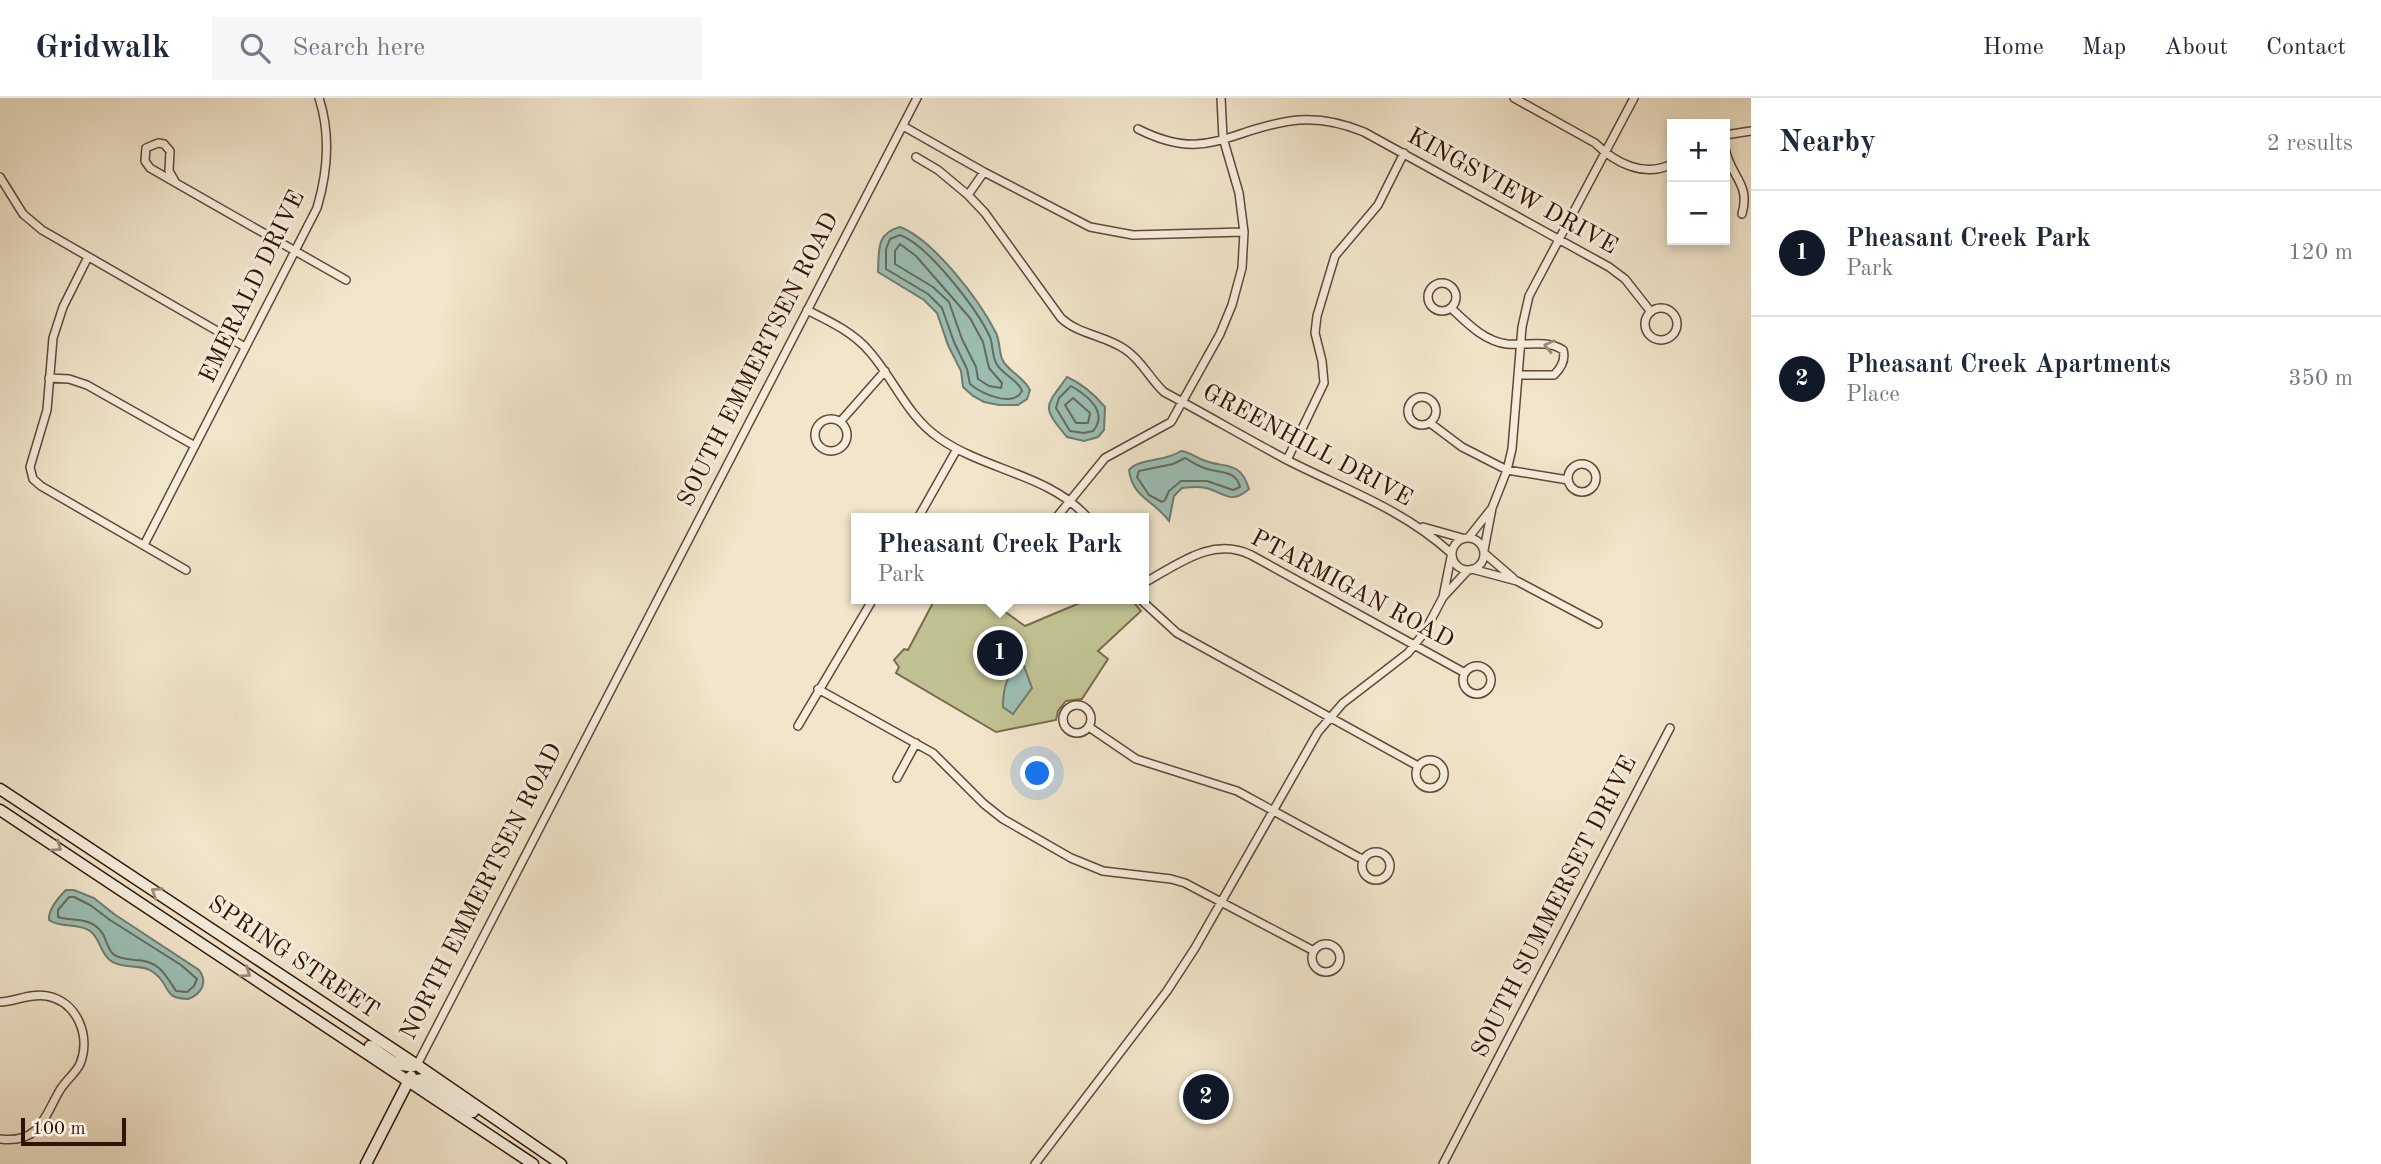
<!DOCTYPE html>
<html lang="en">
<head>
<meta charset="utf-8">
<style>
  body { margin:0; font-family:"Old Standard TT",serif; background:#f6f6f7; color:#1f2937 }
  .controls { position:absolute; right:21px; top:21px; display:grid; overflow:hidden; border-radius:0px; box-shadow:0 4px 10px #0003 }
  .controls button { width:63px; height:63px; display:grid; place-items:center; padding:0; border:0; border-bottom:2px solid #e0e1e3; background:#fff; color:#1f2937; font:35px sans-serif }
  .scale { position:absolute; left:21px; bottom:18px; width:105px; box-sizing:border-box; padding-left:7px; border:4px solid #311405; border-top:0; font-size:19px; line-height:24px; white-space:nowrap; color:#311405; -webkit-text-stroke:5px #f6eedd; paint-order:stroke }
  .you { position:absolute; left:1038px; top:676px; width:24px; height:24px; margin:-18px; border:5px solid #fff; border-radius:50%; background:#1a73e8; box-shadow:0 0 0 10px #1a73e833 }
  .badge { display:grid; place-items:center; width:46px; height:46px; border-radius:50%; background:#111827; color:#fff; font-size:23px; font-weight:700 }
  .pin { position:absolute; translate:-50% -50%; border:4px solid #fff; box-shadow:0 2px 7px #0006 }
  .popup { position:absolute; left:851px; top:415px; width:298px; height:91px; box-sizing:border-box; display:grid; place-content:center; border-radius:0px; background:#fff; filter:drop-shadow(0 2px 5px #0005); font-size:23px; white-space:nowrap; color:#747a83 }
  .popup b { font-size:26px; color:#1f2937 }
  .popup::after { content:''; position:absolute; left:50%; top:100%; margin-left:-14px; border:14px solid transparent; border-top-color:#fff }
  .list { margin:0; padding:0; list-style:none }
  h2 { display:flex; justify-content:space-between; align-items:center; height:91px; margin:0; padding:0 28px; font-size:30px }
  h2 small { font-size:23px; font-weight:400; color:#747a83 }
  .list li { display:grid; grid-template-columns:46px 1fr auto; gap:21px; align-items:center; box-sizing:border-box; height:126px; padding:0 28px; border-top:2px solid #e0e1e3 }
  .list b { display:block; font-size:26px; white-space:nowrap }
  .list p { margin:0; font-size:23px; white-space:nowrap; color:#747a83 }
  .list em { font-size:23px; font-style:normal; color:#747a83 }
  .icon { flex:none; width:38px; height:38px; fill:none; stroke:currentColor; stroke-width:2; stroke-linecap:round; stroke-linejoin:round }
  .map { position:relative; flex:none; width:1751px; height:1066px; overflow:hidden }
  header { display:flex; align-items:center; gap:42px; box-sizing:border-box; height:98px; padding:0 35px; background:#fff; border-bottom:2px solid #e0e1e3 }
  header strong { font-size:33px }
  nav { display:flex; gap:38px; margin-inline-start:auto; font-size:24px }
  .search { width:490px; height:63px; background:#f6f6f7; display:flex; align-items:center; gap:18px; box-sizing:border-box; padding:0 24px; border-radius:0px; color:#747a83; font-size:26px }
  main { display:flex }
  aside { flex:1; background:#fff }
  .map>svg:first-child { display:block }
</style>
</head>
<body>
<header>
<strong>Gridwalk</strong>
<div class="search"><svg class="icon" aria-label="search" viewBox="0 0 24 24"><circle cx="10" cy="10" r="6"/><path d="M15 15l6 6"/></svg>Search here</div>
<nav><a>Home</a><a>Map</a><a>About</a><a>Contact</a></nav>
</header>
<main>
<div class="map">
<svg width="1751" height="1066" viewBox="0 0 1751 1066">
  <rect width="100%" height="100%" fill="#f1e5cb"/>
  <filter id="stains"><feTurbulence type="fractalNoise" baseFrequency=".00286" numOctaves="4"/><feColorMatrix values="0 0 0 0 .2 0 0 0 0 .09 0 0 0 0 .02 0 0 0 .5 -.17"/></filter>
  <radialGradient id="worn" r=".72"><stop offset=".6" stop-color="#630" stop-opacity="0"/><stop offset="1" stop-color="#630" stop-opacity=".3"/></radialGradient>
  <!-- green -->
  <path fill="#c1c293" stroke="#796b4c" stroke-width="2" d="M935 501H987L1025 528 1089 501H1131L1141 513 1098 553 1108 561 1082 601 1066 603 1058 613 1056 622 996 634 896 575 899 569 894 562 904 551 908 552Z"/>
  <!-- water -->
  <path fill="#9bbfb4" stroke="#717b6e" stroke-width="2" d="M900 129C934 142 980 203 996 235 1000 243 999 253 1002 261 1007 273 1023 278 1030 292L1027 301 1018 307H999L984 304 973 298 963 289 961 273 948 247 937 215 924 202 878 174C879 153 876 135 900 129Z
    M1067 279C1083 286 1094 296 1105 309L1104 332 1098 339 1084 343 1067 339C1040 307 1046 309 1067 279Z
    M1181 353C1190 354 1195 359 1203 362 1224 371 1240 361 1249 391 1231 407 1225 395 1206 390 1199 388 1190 389 1182 390L1174 398 1169 423C1154 402 1133 401 1129 372 1139 360 1165 364 1181 353Z
    M1024 568 1032 590 1013 616 1003 609C1003 592 1006 572 1024 568Z
    M66 792H74L94 800 114 816 199 872C208 884 202 896 188 901 162 901 171 886 153 874 141 865 124 872 111 863 100 856 101 841 90 833 77 824 62 831 49 822 48 811 58 800 66 792Z"/>
  <g fill="none" stroke-linecap="round" stroke-linejoin="round">
    <!-- shore -->
    <path stroke="#666a5c" stroke-width="2" d="M900 137C928 147 977 211 990 239 993 247 992 257 996 265 1002 277 1018 281 1022 293 1013 310 982 296 970 286L967 271 954 244 942 210 928 196 886 171V151L890 141Z
      M900 146 916 158 970 220 983 244 989 270 1002 285 1001 290 989 288 978 281 976 269 962 241 949 204 933 189 895 166V153Z
      M1071 288C1087 297 1109 314 1093 333L1084 335 1070 333 1056 310 1059 300Z
      M1073 300 1090 315 1088 325H1076L1065 307Z
      M1185 360C1192 364 1199 369 1207 371 1220 375 1236 372 1240 389L1233 392 1207 383H1181L1169 393 1165 402 1162 404 1149 397 1137 379 1139 373 1173 366Z
      M69 799H74L90 807 110 822 181 867 197 881 194 888 187 894 176 893C165 876 158 862 135 862 128 861 119 861 113 856 108 851 106 842 103 836 91 818 75 824 58 819V812Z"/>
    <!-- street casing -->
    <g stroke="#614836" stroke-width="10">
      <path id="street" d="M1514 0 1595 45C1615 65 1644 80 1672 66
        M903 28 984 74 1090 129 1133 137 1244 134
        M1138 31C1205 65 1226 33 1290 23 1316 19 1340 24 1364 34L1609 169 1625 181 1651 214
        M1725 37 1751 33
        M158 45 164 46 170 53 169 73 176 85 150 70 145 63 146 50Z
        M1725 49C1729 78 1751 84 1742 116
        M916 59 938 72 968 97
        M984 74 968 97 985 115 1061 220C1079 237 1105 237 1126 252 1142 263 1150 281 1164 294 1205 316 1246 340 1287 362 1346 392 1401 410 1451 455
        M0 79 23 116 42 132 245 249
        M176 85 346 182
        M88 159 63 209 53 240 47 312 30 369 33 381 41 388 186 472
        M1428 199a14 14 0 1 1 28 0a14 14 0 1 1-28 0Z
        M1451 210C1467 225 1484 243 1507 246 1526 248 1546 241 1563 252 1566 262 1561 270 1554 277H1519
        M1645 226a16 16 0 1 1 32 0a16 16 0 1 1-32 0Z
        M807 212C829 223 853 234 869 253 894 281 907 318 939 340 986 373 1049 376 1088 420
        M49 280 69 281 87 287 195 348
        M1408 313a14 14 0 1 1 28 0a14 14 0 1 1-28 0Z
        M815 337a16 16 0 1 1 32 0a16 16 0 1 1-32 0Z
        M840 324 885 273
        M1430 325 1462 349 1507 372 1568 382
        M1287 362 1324 285 1322 263 1315 235 1317 218 1335 158 1378 107 1404 55
        M1568 380a14 14 0 1 1 28 0a14 14 0 1 1-28 0Z
        M918 420 957 351
        M1056 420 1105 360 1171 324 1220 236 1232 207 1242 170 1244 134 1239 95 1223 40 1221 0
        M1423 429 1462 440
        M1469 439 1492 410
        M1452 456a16 16 0 1 1 32 0a16 16 0 1 1-32 0Z
        M144 447 317 110C328 73 331 37 319 0
        M1484 452 1492 410 1507 372 1512 351 1522 229 1529 198 1634 0
        M1484 455 1513 480
        M1472 471 1517 483 1598 526
        M1144 485C1177 467 1212 438 1251 457L1465 575
        M1443 499 1451 459
        M1140 501 1177 535 1418 668
        M1463 582a14 14 0 1 1 28 0a14 14 0 1 1-28 0Z
        M818 591 933 655 984 706 1003 721 1071 760 1103 773 1171 781 1185 785 1314 853
        M1063 621a14 14 0 1 1 28 0a14 14 0 1 1-28 0Z
        M798 628 873 501
        M1089 629 1136 661 1237 693 1358 759 1364 761
        M1416 676a14 14 0 1 1 28 0a14 14 0 1 1-28 0Z
        M897 680 916 645
        M1362 768a14 14 0 1 1 28 0a14 14 0 1 1-28 0Z
        M1312 860a14 14 0 1 1 28 0a14 14 0 1 1-28 0Z
        M0 904C17 903 30 895 47 898 78 904 91 939 80 966 75 976 66 982 60 992 44 1019 40 1046 0 1041
        M417 967 917 0
        M1035 1066 1167 893 1195 850 1318 634 1343 605 1408 555 1424 535 1443 499 1468 472
        M1443 1066 1670 630"/>
    </g>
    <!-- secondary casing -->
    <g stroke="#311405" stroke-width="13">
      <path id="secondary" d="M0 691 417 967 561 1066
        M0 712 533 1066
        M370 948C384 957 400 973 417 967
        M409 983 423 981 473 1014
        M366 1066 411 978"/>
    </g>
    <!-- street -->
    <use href="#street" stroke="#f6eedd" stroke-width="7"/>
    <!-- secondary -->
    <use href="#secondary" stroke="#f6eedd" stroke-width="10"/>
  </g>
  <!-- one-way arrows -->
  <defs><path id="oneway-chevron" d="M-2-3.5L2.5 0L-2 3.5" fill="none" stroke-width="1.6" stroke-linecap="round" stroke-linejoin="round" transform="scale(1.75)"/></defs>
  <g stroke="#9d8c7c">
    <use href="#oneway-chevron" transform="translate(1549 248) rotate(-167)"/>
    <use href="#oneway-chevron" transform="translate(57 749) rotate(34)"/>
    <use href="#oneway-chevron" transform="translate(156 794) rotate(-147)"/>
    <use href="#oneway-chevron" transform="translate(246 875) rotate(34)"/>
  </g>
  <g text-anchor="middle" dominant-baseline="central" stroke-width="6" stroke-linejoin="round" paint-order="stroke">
    <!-- street labels -->
    <g font-size="24" fill="#311405" stroke="#f6eedd">
      <text transform="translate(1512 94) rotate(29)">KINGSVIEW DRIVE</text>
      <text transform="translate(253 189) rotate(-64)">EMERALD DRIVE</text>
      <text transform="translate(759 262) rotate(-63)">SOUTH EMMERTSEN ROAD</text>
      <text transform="translate(1307 348) rotate(28)">GREENHILL DRIVE</text>
      <text transform="translate(1352 492) rotate(28)">PTARMIGAN ROAD</text>
      <text transform="translate(482 794) rotate(-63)">NORTH EMMERTSEN ROAD</text>
      <text transform="translate(1555 809) rotate(-63)">SOUTH SUMMERSET DRIVE</text>
      <text transform="translate(293 860) rotate(34)">SPRING STREET</text>
    </g>
  </g>
  <rect width="100%" height="100%" filter="url(#stains)"/>
  <rect width="100%" height="100%" fill="url(#worn)"/>
</svg>
<div class="controls">
<button>+</button>
<button>−</button>
</div>
<div class="scale">100 m</div>
<div class="you"></div>
<div class="pin badge" style="left:1000px;top:555px">1</div>
<div class="popup"><b>Pheasant Creek Park</b>Park</div>
<div class="pin badge" style="left:1206px;top:999px">2</div>
</div>
<aside>
<h2>Nearby<small>2 results</small></h2>
<ul class="list">
<li><span class="badge">1</span><div><b>Pheasant Creek Park</b><p>Park</p></div><em>120 m</em></li>
<li><span class="badge">2</span><div><b>Pheasant Creek Apartments</b><p>Place</p></div><em>350 m</em></li>
</ul>
</aside>
</main>
</body>
</html>
